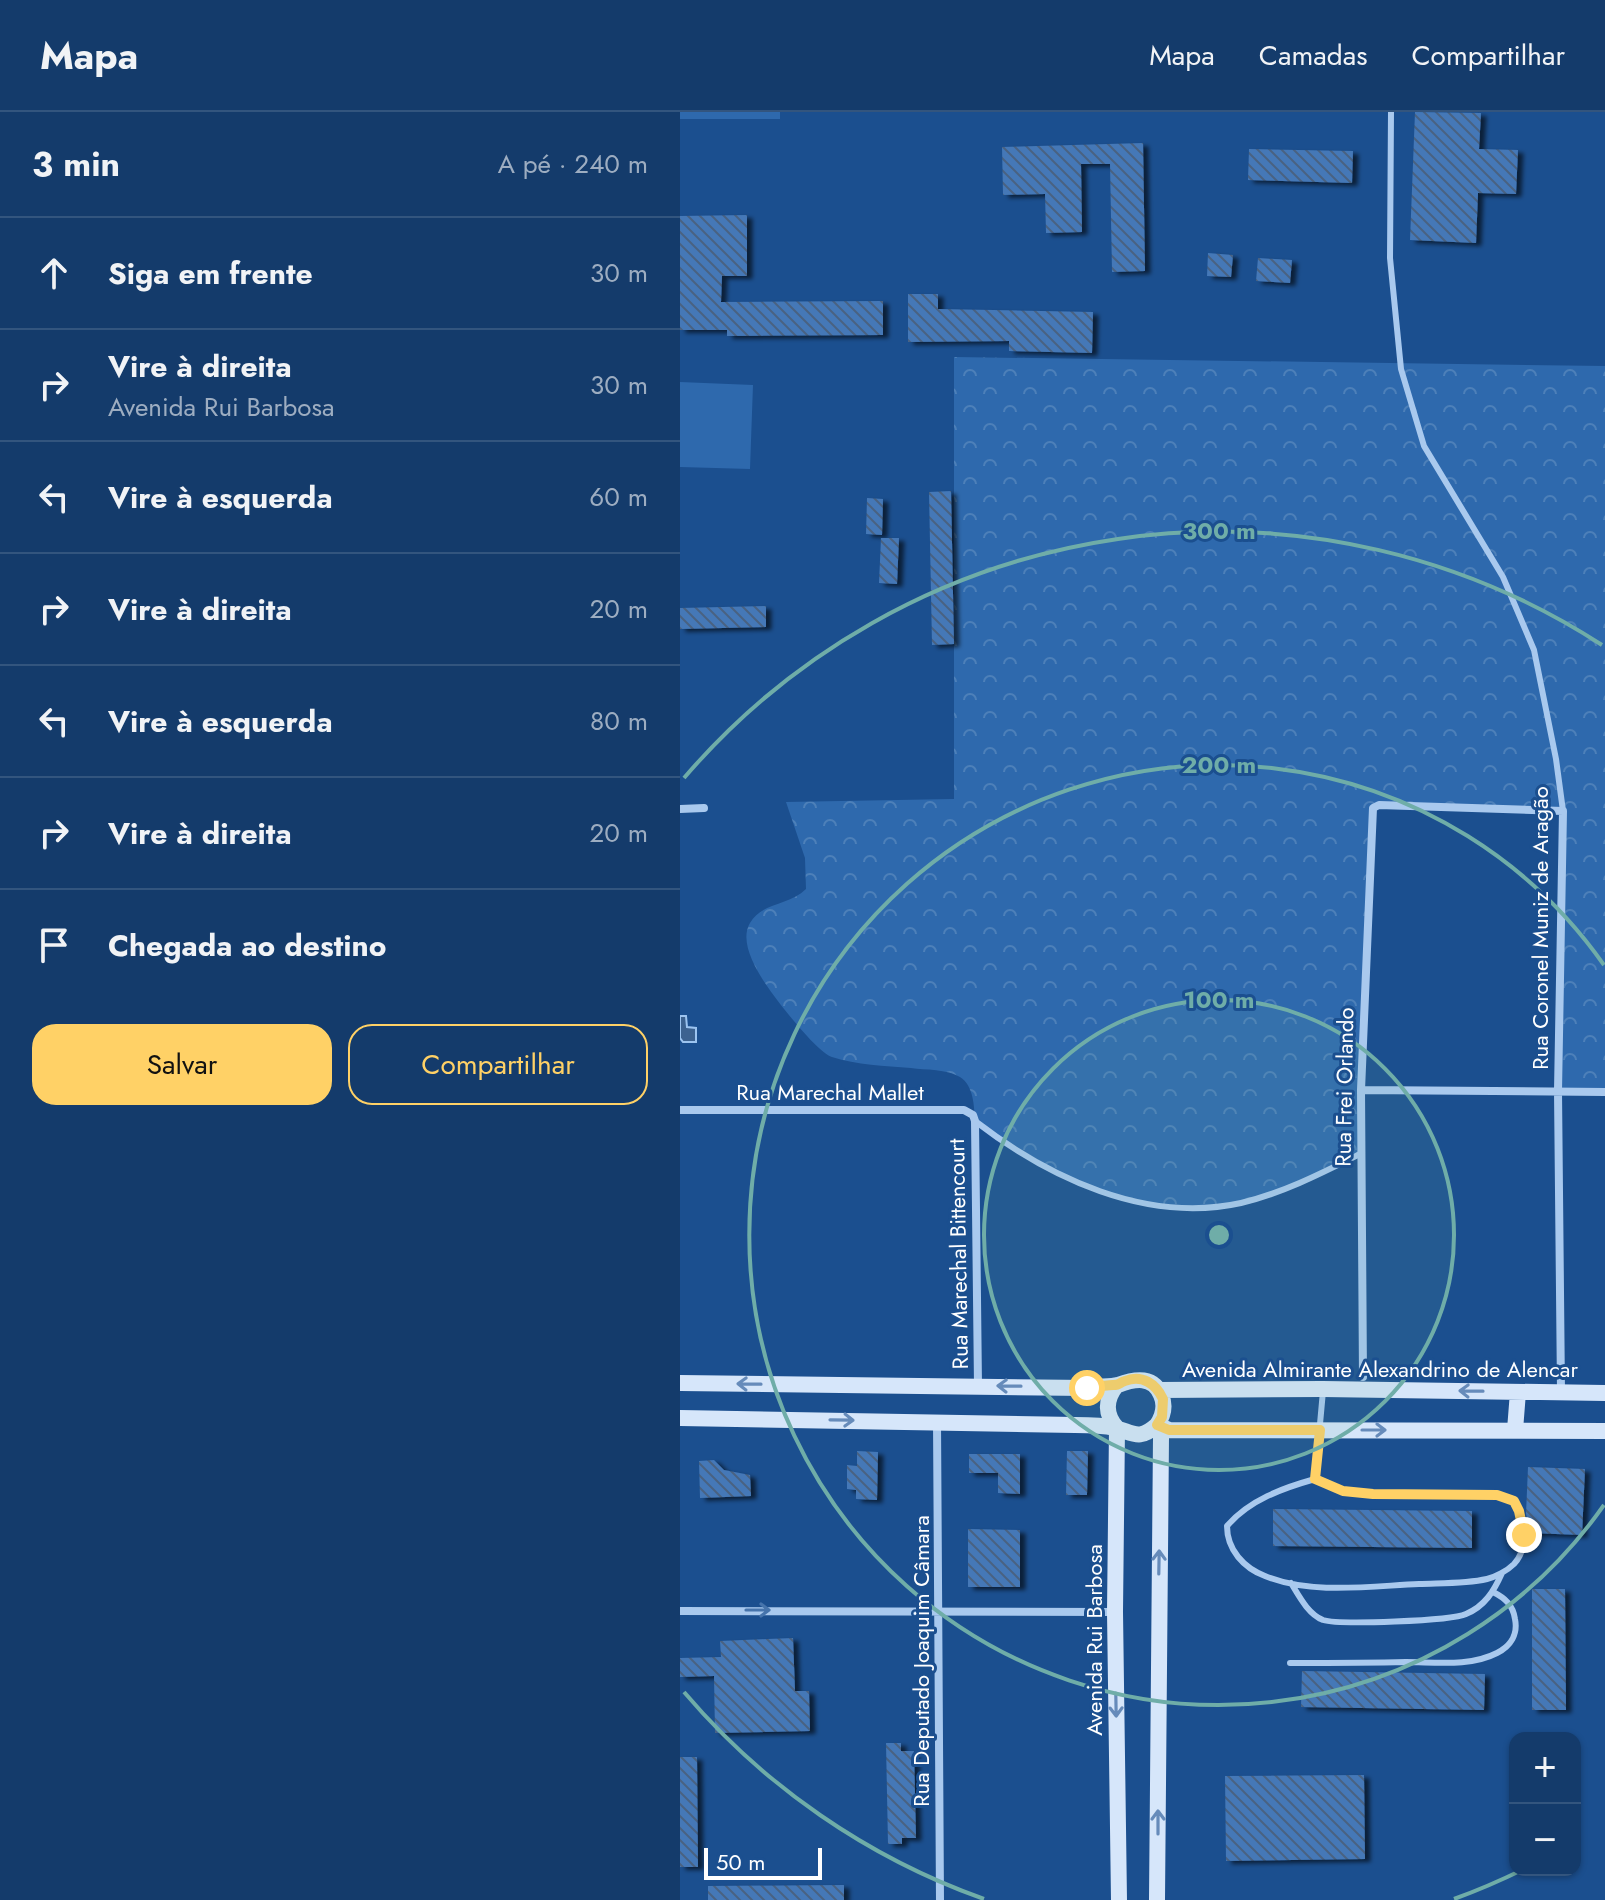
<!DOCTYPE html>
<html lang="pt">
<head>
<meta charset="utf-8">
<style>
  body { margin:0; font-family:Jost,sans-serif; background:#1d4271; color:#f1f3f6 }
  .controls { position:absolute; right:24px; bottom:24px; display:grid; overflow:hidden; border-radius:16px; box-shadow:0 2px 6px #0004 }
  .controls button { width:72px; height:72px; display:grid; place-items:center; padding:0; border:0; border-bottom:2px solid #33557e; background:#143b6b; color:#f1f3f6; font:40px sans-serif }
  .scale { position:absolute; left:24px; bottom:20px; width:118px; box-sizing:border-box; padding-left:8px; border:4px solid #fff; border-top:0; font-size:22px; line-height:28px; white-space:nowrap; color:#fff; -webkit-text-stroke:6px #1b4f8f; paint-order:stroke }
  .stop { position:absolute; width:24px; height:24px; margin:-18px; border:6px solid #ffd166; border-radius:50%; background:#fff }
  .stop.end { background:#ffd166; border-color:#fff; box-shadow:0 2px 8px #0008 }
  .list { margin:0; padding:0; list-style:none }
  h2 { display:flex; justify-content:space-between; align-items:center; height:104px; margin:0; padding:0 32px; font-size:34px }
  h2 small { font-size:26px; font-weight:400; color:#9dadc1 }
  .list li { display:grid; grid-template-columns:52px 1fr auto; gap:24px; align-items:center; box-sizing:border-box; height:112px; padding:0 32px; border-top:2px solid #33557e }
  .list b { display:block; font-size:30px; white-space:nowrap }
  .list p { margin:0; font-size:26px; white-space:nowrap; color:#9dadc1 }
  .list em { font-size:26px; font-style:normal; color:#9dadc1 }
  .actions { display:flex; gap:16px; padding:24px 32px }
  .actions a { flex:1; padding:18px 0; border:2px solid #ffd166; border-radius:24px; text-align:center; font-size:28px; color:#ffd166 }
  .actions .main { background:#ffd166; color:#111 }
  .icon { flex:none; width:44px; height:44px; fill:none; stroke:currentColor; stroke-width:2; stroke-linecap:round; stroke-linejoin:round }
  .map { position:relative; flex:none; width:925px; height:1788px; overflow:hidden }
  header { display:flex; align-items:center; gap:48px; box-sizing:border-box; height:112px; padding:0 40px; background:#143b6b; border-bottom:2px solid #33557e }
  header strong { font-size:38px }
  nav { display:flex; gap:44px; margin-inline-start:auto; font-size:28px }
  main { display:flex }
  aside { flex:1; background:#143b6b }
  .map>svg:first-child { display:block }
</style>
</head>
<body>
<header>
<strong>Mapa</strong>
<nav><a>Mapa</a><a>Camadas</a><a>Compartilhar</a></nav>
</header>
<main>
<aside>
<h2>3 min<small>A pé · 240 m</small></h2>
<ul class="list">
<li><svg class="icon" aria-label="ahead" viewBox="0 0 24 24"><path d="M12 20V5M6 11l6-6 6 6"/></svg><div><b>Siga em frente</b></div><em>30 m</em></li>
<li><svg class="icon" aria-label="right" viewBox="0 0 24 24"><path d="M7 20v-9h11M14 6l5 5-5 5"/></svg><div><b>Vire à direita</b><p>Avenida Rui Barbosa</p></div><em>30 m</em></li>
<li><svg class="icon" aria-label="left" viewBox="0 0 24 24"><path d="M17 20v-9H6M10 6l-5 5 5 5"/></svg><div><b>Vire à esquerda</b></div><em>60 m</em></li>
<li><svg class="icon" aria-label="right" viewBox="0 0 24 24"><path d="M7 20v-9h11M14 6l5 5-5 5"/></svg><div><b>Vire à direita</b></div><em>20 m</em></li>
<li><svg class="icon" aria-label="left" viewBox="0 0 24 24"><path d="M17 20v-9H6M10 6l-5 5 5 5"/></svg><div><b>Vire à esquerda</b></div><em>80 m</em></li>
<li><svg class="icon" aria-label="right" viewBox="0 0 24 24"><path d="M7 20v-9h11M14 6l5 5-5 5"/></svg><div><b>Vire à direita</b></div><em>20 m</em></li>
<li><svg class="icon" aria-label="arrive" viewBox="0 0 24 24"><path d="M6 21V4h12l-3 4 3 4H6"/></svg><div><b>Chegada ao destino</b></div></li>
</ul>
<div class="actions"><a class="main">Salvar</a><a>Compartilhar</a></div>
</aside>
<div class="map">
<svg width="925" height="1788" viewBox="0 0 925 1788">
  <defs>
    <pattern id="forest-crowns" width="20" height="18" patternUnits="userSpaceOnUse" patternTransform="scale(2)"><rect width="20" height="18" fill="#2e69ad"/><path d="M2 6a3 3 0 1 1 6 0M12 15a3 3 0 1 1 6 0" fill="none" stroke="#4d80b9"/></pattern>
    <pattern id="water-ripples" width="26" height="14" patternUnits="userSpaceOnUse" patternTransform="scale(2)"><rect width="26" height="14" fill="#3c6290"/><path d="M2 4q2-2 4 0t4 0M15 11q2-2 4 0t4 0" fill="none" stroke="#597aa1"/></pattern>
    <pattern id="building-back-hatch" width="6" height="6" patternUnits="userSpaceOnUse" patternTransform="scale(2)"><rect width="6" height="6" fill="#4478b7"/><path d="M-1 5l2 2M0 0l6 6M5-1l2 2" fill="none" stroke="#486282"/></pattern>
    <filter id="shadow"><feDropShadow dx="5.5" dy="3" stdDeviation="2" flood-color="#0009"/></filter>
  </defs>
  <rect width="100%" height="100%" fill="#1b4f8f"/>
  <!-- forest -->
  <path fill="url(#forest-crowns)" d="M274 245 925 254V980L878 979 883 699 695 694 680 1042 627 1069 564 1090 490 1096 399 1073 295 1009C294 994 294 974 280 965 267 957 246 958 231 956 205 954 177 953 152 945 136 940 93 884 83 868 73 852 60 828 70 811 82 790 109 794 126 777L125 746 106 690 274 687Z"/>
  <!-- park -->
  <path fill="#2e69ad" d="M0 0H100V7H0Z
    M0 270 73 273 70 357 0 355Z"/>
  <!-- water -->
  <path fill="url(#water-ripples)" stroke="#9cc4f0" stroke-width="2" d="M0 904H6L7 915 16 916V930H3L0 926Z"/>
  <!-- building -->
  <path fill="url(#building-back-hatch)" filter="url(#shadow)" d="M735 0 801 1 799 37 838 38 836 82 798 81 796 131 730 128Z
    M463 31 465 159 432 160 430 52H401L402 120 366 121 365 82 323 83 322 35Z
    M569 37 673 39 672 71 568 68Z
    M67 103V164H42L41 190 203 189V223L47 224V218H0V104Z
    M528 141 553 143 551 165 527 164Z
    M578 146 612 148 610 171 576 169Z
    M228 182H258V197L413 200 412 241 329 239V229L228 230Z
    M271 379 274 532 252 533 249 380Z
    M187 386 203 387 202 423 186 422Z
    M201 426H219L217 472 199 471Z
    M86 494V515L0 517V496Z
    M177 1339 198 1340 197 1388 176 1387V1378L167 1377V1353L177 1354Z
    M387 1339H408L407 1383H386Z
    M289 1342H340V1382L318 1381V1361H289Z
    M34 1348 44 1358 70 1363 71 1384 20 1386 19 1349Z
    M848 1355 905 1357 902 1423 850 1421 846 1402Z
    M593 1397 792 1399V1436L593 1434Z
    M288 1417 340 1418V1475H288Z
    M852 1477H885L886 1598H852Z
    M113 1526 115 1579H129L130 1619 35 1621 34 1564 0 1565V1546L41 1545 40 1529Z
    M622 1559 805 1562 804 1598 621 1595Z
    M206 1631H221V1639H234L236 1726H222V1732H208Z
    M0 1645H17L18 1755H0Z
    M684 1663 685 1747 546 1749 545 1664Z
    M164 1773V1788H28V1774Z"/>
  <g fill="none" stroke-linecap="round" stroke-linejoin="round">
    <!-- lane -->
    <path stroke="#a9c9ee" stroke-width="6" d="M711 0 710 146 721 257 744 334 823 465 854 538 876 647 883 699
      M295 1009C369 1066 466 1112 561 1091 603 1081 642 1061 680 1042
      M635 1367 663 1379 693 1382 817 1383 834 1389C844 1409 850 1435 834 1452 827 1459 815 1465 807 1467 785 1472 761 1471 739 1472 691 1474 631 1483 585 1464 564 1456 547 1438 547 1414 569 1388 603 1376 635 1367Z
      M635 1367 643 1279
      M611 1471C619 1484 628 1502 643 1508 659 1513 771 1509 786 1502 805 1494 814 1479 822 1461
      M610 1551C648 1551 687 1551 726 1550 755 1550 790 1555 817 1541 831 1534 838 1522 835 1507 833 1493 825 1486 813 1480"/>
    <!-- street -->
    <path stroke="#a9c9ee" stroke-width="8" d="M0 697 24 696
      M681 978 925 980
      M0 998H284L293 1003 295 1009 298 1274
      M683 1265 681 978 693 696 699 693 883 699 878 979 881 1280
      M257 1309 260 1788
      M0 1499 435 1500"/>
    <!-- secondary -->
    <path stroke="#d6e6fa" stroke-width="16" d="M0 1271 407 1276C416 1274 431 1275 438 1273 454 1267 473 1263 481 1283 486 1294 483 1304 477 1313L481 1325 477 1788
      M436 1274C425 1288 425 1303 437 1316L435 1500 439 1788
      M479 1278 643 1277 925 1281
      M0 1306 395 1313C408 1313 422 1313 435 1316 454 1321 459 1329 477 1313
      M477 1313 489 1318 925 1319
      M835 1318 838 1280"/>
  </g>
  <!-- one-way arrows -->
  <defs><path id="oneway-shaft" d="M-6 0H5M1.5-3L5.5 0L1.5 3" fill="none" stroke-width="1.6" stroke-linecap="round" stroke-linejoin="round" transform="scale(2)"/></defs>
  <g stroke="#668bba">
    <use href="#oneway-shaft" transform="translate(69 1272) rotate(-179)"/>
    <use href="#oneway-shaft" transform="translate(329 1274) rotate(-179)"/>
    <use href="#oneway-shaft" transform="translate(791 1279) rotate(-179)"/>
    <use href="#oneway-shaft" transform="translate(162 1308) rotate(1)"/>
    <use href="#oneway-shaft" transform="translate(694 1318)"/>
    <use href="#oneway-shaft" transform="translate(479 1450) rotate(-89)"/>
    <use href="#oneway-shaft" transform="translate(436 1593) rotate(89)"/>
    <use href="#oneway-shaft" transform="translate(478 1710) rotate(-90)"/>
  </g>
  <use stroke="#4674ac" href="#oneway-shaft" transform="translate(78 1498)"/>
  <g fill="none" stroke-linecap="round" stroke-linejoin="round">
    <!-- route -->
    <path stroke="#ffd166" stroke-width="10" d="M407 1276C416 1274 424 1274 433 1273 441 1273 438 1271 445 1269 462 1262 476 1272 483 1287L482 1305 477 1313 489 1318H640L635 1367 663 1379 693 1382 817 1383 834 1389 839 1399 844 1423"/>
  </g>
  <!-- distance rings -->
  <circle cx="539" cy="1123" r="235" fill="#6fada8" fill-opacity=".12"/>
  <g fill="none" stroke="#6fada8" stroke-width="4">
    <circle cx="539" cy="1123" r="235"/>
    <path d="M924 1393A470 470 0 1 1 924 853"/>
    <path d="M842 1758A704 704 0 0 1 774 1787M304 1787A704 704 0 0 1 4 1580M4 666A704 704 0 0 1 922 533"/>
  </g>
  <g text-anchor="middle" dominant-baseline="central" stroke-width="6" stroke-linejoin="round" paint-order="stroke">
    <!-- street labels -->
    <g font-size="22" fill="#fff" stroke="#1b4f8f">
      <text transform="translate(860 816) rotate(-90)">Rua Coronel Muniz de Aragão</text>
      <text transform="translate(664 975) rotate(-89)">Rua Frei Orlando</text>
      <text x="150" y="980">Rua Marechal Mallet</text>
      <text transform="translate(278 1142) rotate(-91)">Rua Marechal Bittencourt</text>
      <text x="700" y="1257">Avenida Almirante Alexandrino de Alencar</text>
      <text transform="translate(414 1528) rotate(-90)">Avenida Rui Barbosa</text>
      <text transform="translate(241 1549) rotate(-90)">Rua Deputado Joaquim Câmara</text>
    </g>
  </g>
  <circle cx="539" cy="1123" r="12" fill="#6fada8" stroke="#1b4f8f" stroke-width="4"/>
  <g font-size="24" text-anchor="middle" font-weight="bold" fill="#6fada8" stroke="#1b4f8f" stroke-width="6" stroke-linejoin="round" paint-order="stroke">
    <text x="539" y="427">300 m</text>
    <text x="539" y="661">200 m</text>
    <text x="539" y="896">100 m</text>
  </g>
</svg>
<div class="controls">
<button>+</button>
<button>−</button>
</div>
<div class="scale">50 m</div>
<div class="stop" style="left:407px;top:1276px"></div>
<div class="stop end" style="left:844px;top:1423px"></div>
</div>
</main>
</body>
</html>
